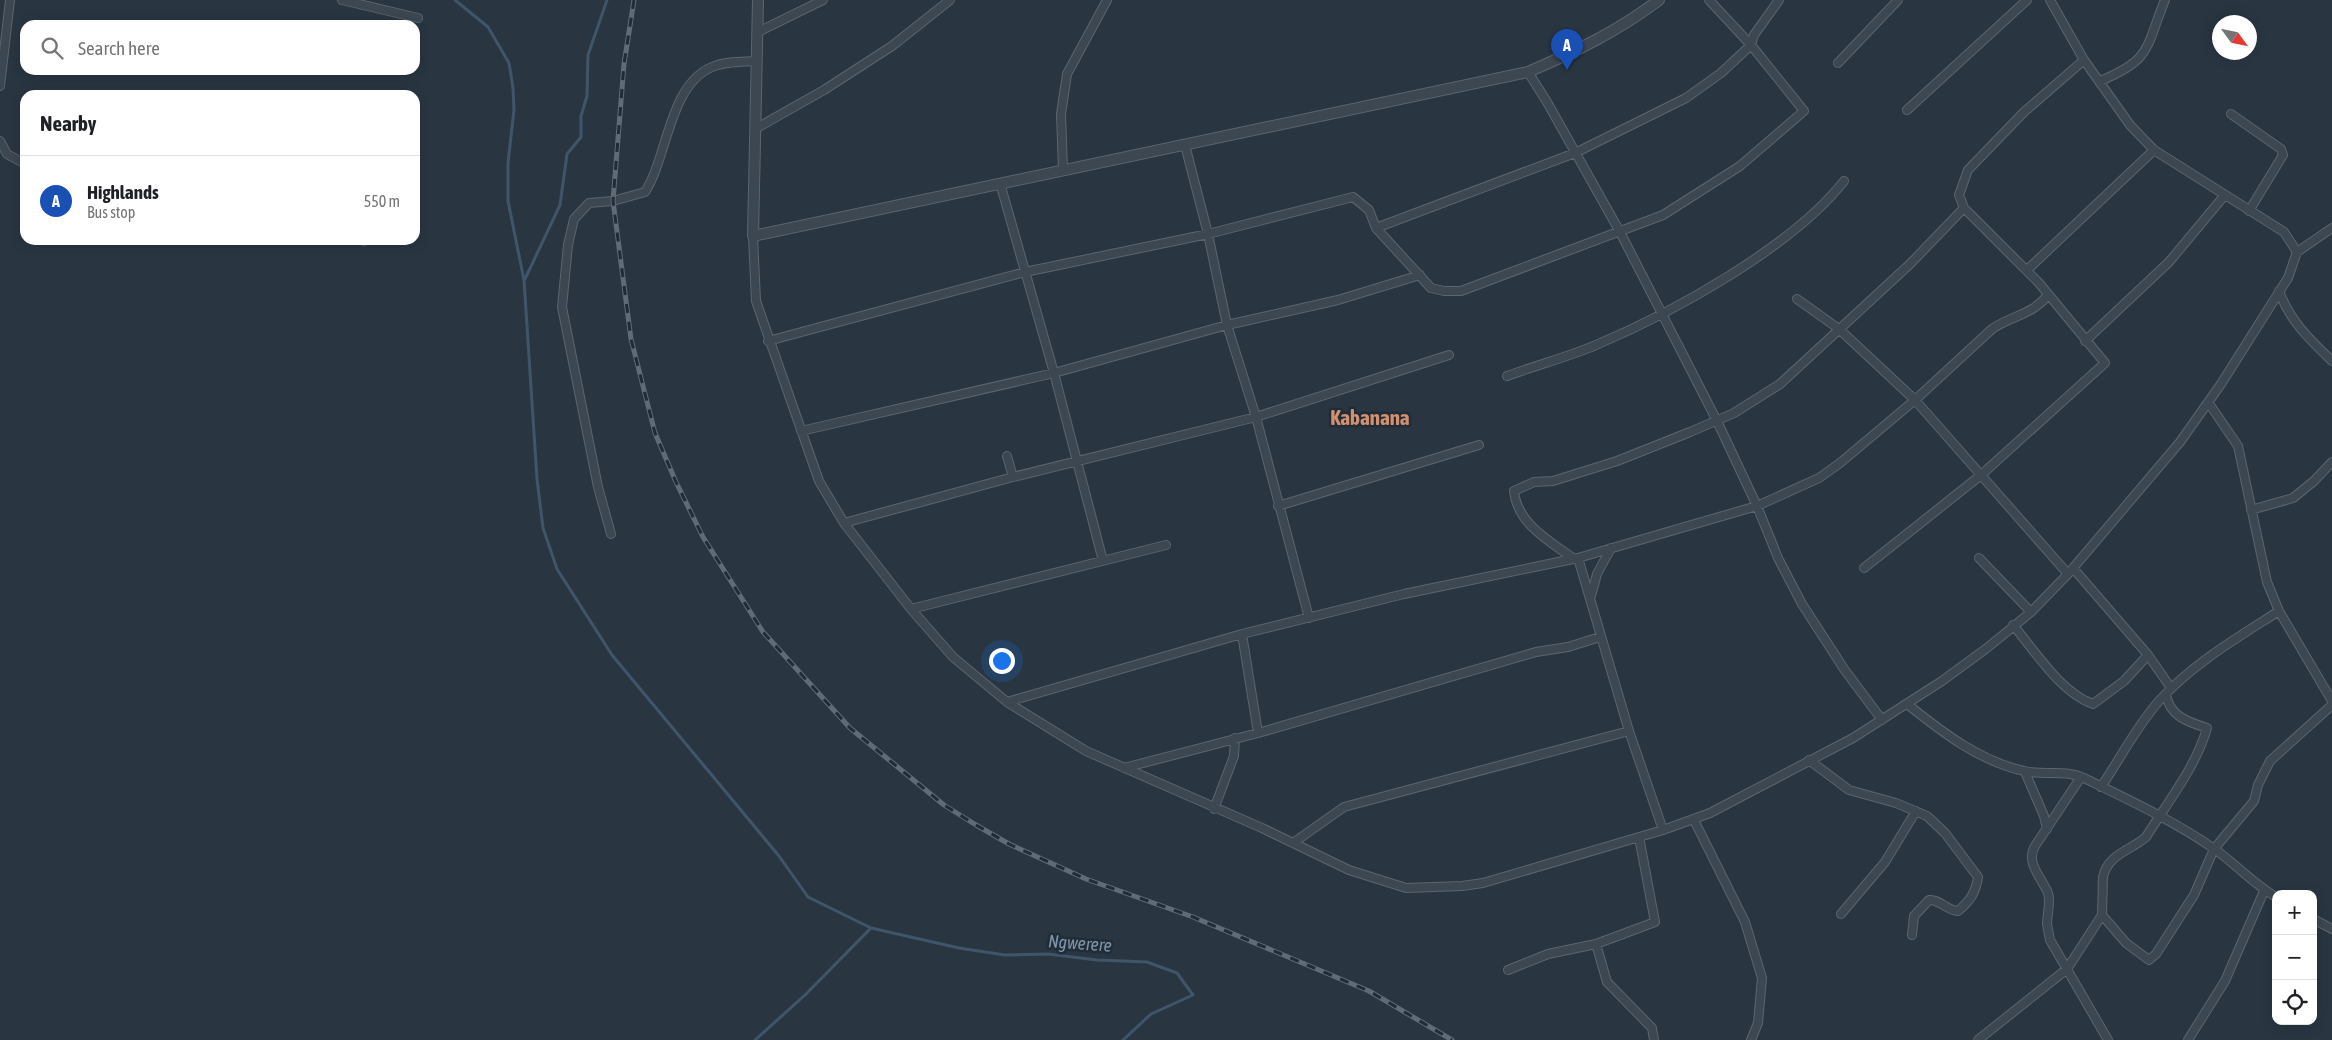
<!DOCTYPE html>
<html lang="en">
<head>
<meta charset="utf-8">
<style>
  body { margin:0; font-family:"Asap Condensed",sans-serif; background:#f6f6f6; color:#202124 }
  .controls { position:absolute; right:15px; bottom:15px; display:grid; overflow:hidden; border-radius:10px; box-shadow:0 2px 12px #0003 }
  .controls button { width:45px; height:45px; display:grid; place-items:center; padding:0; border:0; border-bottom:1px solid #e0e0e0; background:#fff; color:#202124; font:25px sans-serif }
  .compass { position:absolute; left:2212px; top:15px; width:45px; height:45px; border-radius:50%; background:#fff; box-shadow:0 2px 12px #0003; rotate:123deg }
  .you { position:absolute; left:1001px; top:660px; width:18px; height:18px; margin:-12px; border:4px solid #fff; border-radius:50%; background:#1a73e8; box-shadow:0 0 0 8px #1a73e833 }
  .badge { display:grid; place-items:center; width:32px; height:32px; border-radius:50%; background:#566a81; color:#fff; font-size:16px; font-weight:700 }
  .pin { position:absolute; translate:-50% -41px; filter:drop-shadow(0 1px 2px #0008) }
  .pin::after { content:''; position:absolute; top:26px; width:18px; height:15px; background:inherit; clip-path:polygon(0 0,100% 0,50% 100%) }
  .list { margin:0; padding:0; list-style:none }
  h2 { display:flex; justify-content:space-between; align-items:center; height:65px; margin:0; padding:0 20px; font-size:21px }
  h2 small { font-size:16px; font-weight:400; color:#757577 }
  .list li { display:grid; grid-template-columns:32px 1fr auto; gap:15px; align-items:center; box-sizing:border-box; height:90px; padding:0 20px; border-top:1px solid #e0e0e0 }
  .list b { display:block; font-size:19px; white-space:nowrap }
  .list p { margin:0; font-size:16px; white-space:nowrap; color:#757577 }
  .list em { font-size:16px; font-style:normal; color:#757577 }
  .icon { flex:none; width:28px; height:28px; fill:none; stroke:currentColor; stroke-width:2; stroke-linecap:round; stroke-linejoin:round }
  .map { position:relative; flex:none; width:2332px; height:1040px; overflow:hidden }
  .search { position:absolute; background:#fff; box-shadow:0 2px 12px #0003; left:20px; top:20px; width:400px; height:55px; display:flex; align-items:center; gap:12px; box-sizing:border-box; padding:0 18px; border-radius:15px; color:#757577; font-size:19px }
  .panel { position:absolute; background:#fff; box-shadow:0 2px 12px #0003; left:20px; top:90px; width:400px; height:155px; border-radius:15px }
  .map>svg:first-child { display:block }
</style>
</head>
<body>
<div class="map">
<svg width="2332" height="1040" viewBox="0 0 2332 1040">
  <rect width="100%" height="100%" fill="#293642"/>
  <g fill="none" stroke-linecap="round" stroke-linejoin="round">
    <!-- stream -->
    <path stroke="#40556a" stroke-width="3" d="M455 0 488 27 509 63 513 88 514 110 508 163V201L524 280 537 479 543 528 557 569 612 655 779 856 808 897 871 928 959 948 1005 955 1048 954 1097 960 1147 962 1177 973 1193 995 1151 1014 1123 1040
      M525 279 560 205 567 154 581 137V116L587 96 588 55 607 0
      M755 1040 805 995 871 928"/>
    <!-- minor casing -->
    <g stroke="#5b656f" stroke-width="10">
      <path id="minor" d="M342 0 418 18
        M758 32 823 0
        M1838 63 1898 0
        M1528 72 1547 102 1620 232 1717 421 1757 506 1778 558 1802 604 1844 669 1882 720
        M2100 81C2153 59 2145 48 2165 0
        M0 86 10 0
        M1907 110 2027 0
        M2231 114 2281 149 2283 155 2249 211
        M755 129 824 90 892 46 950 0
        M0 141 7 154 25 164
        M1185 145 1208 234 1227 325 1256 417 1309 618
        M1063 170 1061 114 1067 74 1107 0
        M1000 183 1054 373 1103 561
        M1376 228 1575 153 1686 98 1721 73 1751 45 1754 35 1779 0
        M753 236 756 301 819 481 844 523 911 609 953 657 1007 702 1086 751 1262 828 1349 870 1406 888 1462 886 1483 883 1663 830 1710 813 1853 738 1942 681 1987 648 2031 612 2068 574 2180 442 2221 384 2288 278 2297 252 2284 232 2154 150 2130 125 2084 60 2050 0
        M360 240 364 241
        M2297 252 2332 228
        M2027 270 2154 150
        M2279 291C2290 321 2309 339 2332 361
        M1797 299 1839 329 1915 400 2068 574
        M768 341 1025 272 1208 234 1353 197 1369 210 1376 228 1431 288 1444 291H1461L1663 215 1740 166 1804 111 1751 45 1709 0
        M2085 341 2169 262 2224 196
        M1507 376C1537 365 1568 357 1596 345 1674 312 1792 247 1844 181
        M2208 402 2238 446 2267 582 2279 611 2332 701
        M801 431 1054 373 1227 325 1338 300 1420 275
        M1013 477 1256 417 1449 355
        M1278 506 1479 445
        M2251 510 2293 498 2314 481 2332 462
        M844 523 1013 477 1007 456
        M611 534 598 487 562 307 568 245 574 219 589 203 613 201 645 192C668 156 669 85 712 67 725 61 743 62 757 61
        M1578 558 1629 731 1663 830
        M1979 558 2031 612
        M1574 559C1550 541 1517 524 1514 491L1534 482 1553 481 1617 461 1690 432 1734 413 1780 384 1910 264 1964 208 1959 195 1968 170 2024 112 2084 60
        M1864 568 1981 475 2105 363 2039 283 1964 208
        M2073 568 2148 655 2171 688
        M1591 596 1597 574 1611 548
        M911 609 1166 545
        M2013 625C2035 651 2061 693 2093 704L2124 681 2148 655
        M1242 634 1258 733
        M2166 694C2169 716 2188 722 2207 728 2196 767 2167 803 2146 837 2130 851 2108 854 2103 877L2102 915 2126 943 2149 960 2156 954 2194 895 2214 849 2254 801 2258 785 2270 761 2332 705
        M1007 702 1242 634 1404 594 1578 558 1757 506 1819 478 1840 463 1915 400 1992 329C2012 315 2031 316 2048 295
        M1907 704C1942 732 1979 761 2024 771 2044 776 2064 769 2084 778 2127 799 2174 821 2213 848 2235 863 2253 884 2276 897
        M1809 760 1849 790 1896 803 1927 816 1945 833 1978 877C1976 892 1970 901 1958 911 1947 911 1940 899 1929 900L1914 916 1912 935
        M1124 768 1258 733 1536 652 1568 647 1600 637
        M2025 772 2044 816 2047 829
        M2081 777 2035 846C2025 863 2042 878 2048 893 2051 903 2047 914 2047 924 2048 929 2049 935 2050 940L2108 1040
        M2101 787C2120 759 2136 727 2159 701 2192 664 2237 638 2279 611
        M1214 809 1234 756 1235 738
        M1694 820 1745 922 1762 978 1758 1023 1751 1040
        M1293 843 1344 807 1629 731
        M1841 914 1885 862 1916 811
        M2313 919 2332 929
        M1596 944 1607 982 1652 1028 1654 1040
        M1508 970 1548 954 1596 944 1655 922 1639 837
        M1978 1040 2067 969 2102 915
        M2188 1040 2225 981 2264 891"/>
    </g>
    <!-- tertiary casing -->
    <g stroke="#5b656f" stroke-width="12">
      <path id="tertiary" d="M758 0 753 236 1528 72C1575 52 1618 31 1659 0"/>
    </g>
    <!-- minor -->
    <use href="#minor" stroke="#3d4751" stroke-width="8"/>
    <!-- tertiary -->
    <use href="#tertiary" stroke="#3d4751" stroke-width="10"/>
    <!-- rail casing -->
    <g stroke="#5f6c78" stroke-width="5">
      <path id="rail" d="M634 0 624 64 613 201 631 339 655 433 676 482 703 537 763 632 850 728 944 805 976 825 1009 844 1086 879 1193 917 1369 991 1452 1040"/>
    </g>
    <!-- rail -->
    <use href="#rail" stroke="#222c37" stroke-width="3" stroke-dasharray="9" stroke-linecap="butt"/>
  </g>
  <g text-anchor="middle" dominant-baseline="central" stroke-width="5" stroke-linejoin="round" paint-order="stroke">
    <!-- water labels -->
    <g font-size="18" font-style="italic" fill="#7d96ac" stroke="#222c37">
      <text transform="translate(1080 943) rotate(4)">Ngwerere</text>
    </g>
    <!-- district labels -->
    <g font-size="21" font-weight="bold" fill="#d09171" stroke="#222c37">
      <text x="1370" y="417">Kabanana</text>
    </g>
  </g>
</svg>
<div class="controls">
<button>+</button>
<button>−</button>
<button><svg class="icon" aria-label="locate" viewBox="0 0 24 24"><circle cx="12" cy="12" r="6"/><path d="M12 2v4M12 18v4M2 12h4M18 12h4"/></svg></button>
</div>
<svg class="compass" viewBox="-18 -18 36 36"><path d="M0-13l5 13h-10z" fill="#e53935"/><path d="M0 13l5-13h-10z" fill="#757577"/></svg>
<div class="you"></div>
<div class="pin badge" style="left:1567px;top:70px;background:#1a4fb4">A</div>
<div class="search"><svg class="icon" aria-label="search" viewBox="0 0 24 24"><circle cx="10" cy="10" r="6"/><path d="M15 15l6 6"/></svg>Search here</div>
<section class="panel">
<h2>Nearby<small></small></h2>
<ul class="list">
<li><span class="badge" style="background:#1a4fb4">A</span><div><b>Highlands</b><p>Bus stop</p></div><em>550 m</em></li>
</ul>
</section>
</div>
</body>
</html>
